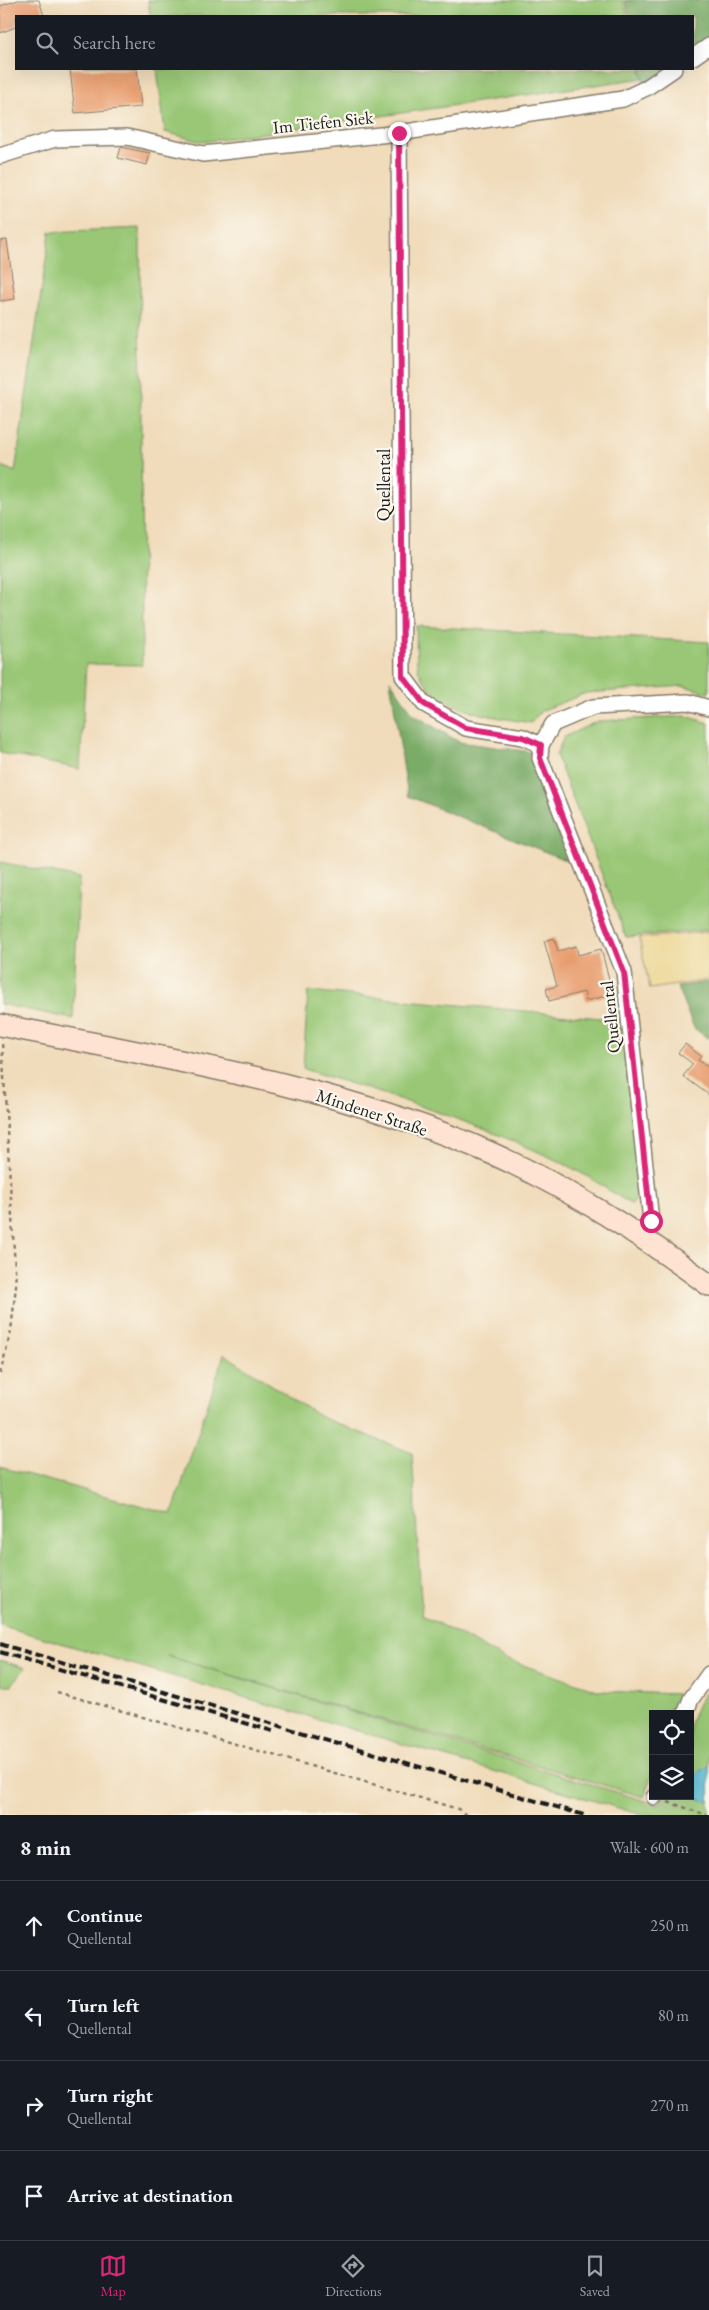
<!DOCTYPE html>
<html lang="en">
<head>
<meta charset="utf-8">
<style>
  body { margin:0; font-family:"EB Garamond",serif; background:#242831; color:#f1f3f6 }
  .controls { position:absolute; right:15px; bottom:15px; display:grid; overflow:hidden; border-radius:0px; box-shadow:0 5px 20px #0002 }
  .controls button { width:45px; height:45px; display:grid; place-items:center; padding:0; border:0; border-bottom:1px solid #363941; background:#171b24; color:#f1f3f6; font:25px sans-serif }
  .stop { position:absolute; width:15px; height:15px; margin:-11px; border:4px solid #db2777; border-radius:50%; background:#fff }
  .stop.end { background:#db2777; border-color:#fff; box-shadow:0 1px 5px #0008 }
  .list { margin:0; padding:0; list-style:none }
  h2 { display:flex; justify-content:space-between; align-items:center; height:65px; margin:0; padding:0 20px; font-size:21px }
  h2 small { font-size:16px; font-weight:400; color:#9ea1a6 }
  .list li { display:grid; grid-template-columns:32px 1fr auto; gap:15px; align-items:center; box-sizing:border-box; height:90px; padding:0 20px; border-top:1px solid #363941 }
  .list b { display:block; font-size:19px; white-space:nowrap }
  .list p { margin:0; font-size:16px; white-space:nowrap; color:#9ea1a6 }
  .list em { font-size:16px; font-style:normal; color:#9ea1a6 }
  .icon { flex:none; width:28px; height:28px; fill:none; stroke:currentColor; stroke-width:2; stroke-linecap:round; stroke-linejoin:round }
  .map { position:relative; flex:none; width:709px; height:1815px; overflow:hidden }
  .search { position:absolute; background:#171b24; box-shadow:0 5px 20px #0002; left:15px; right:15px; top:15px; height:55px; display:flex; align-items:center; gap:12px; box-sizing:border-box; padding:0 18px; border-radius:0px; color:#9ea1a6; font-size:19px }
  .sheet { height:425px; background:#171b24 }
  nav { display:flex; justify-content:space-around; align-items:center; box-sizing:border-box; height:70px; border-top:1px solid #363941; background:#171b24; font-size:14px; color:#9ea1a6 }
  nav a { display:grid; justify-items:center; gap:2px }
  nav .on { color:#db2777 }
  .map>svg:first-child { display:block }
</style>
</head>
<body>
<div class="map">
<svg width="709" height="1815" viewBox="0 0 709 1815">
  <rect width="100%" height="100%" fill="#fbf7ec"/>
  <filter id="ink" filterUnits="userSpaceOnUse"><feTurbulence type="fractalNoise" baseFrequency=".02" numOctaves="2"/><feDisplacementMap in="SourceGraphic" scale="10" xChannelSelector="R" yChannelSelector="G"/><feConvolveMatrix kernelMatrix="1 2 1 2 8 2 1 2 1" color-interpolation-filters="sRGB"/></filter>
  <filter id="wash" filterUnits="userSpaceOnUse"><feTurbulence type="fractalNoise" baseFrequency=".0096" numOctaves="4" result="noise"/><feDisplacementMap in="SourceGraphic" scale="20" xChannelSelector="R" yChannelSelector="G"/><feGaussianBlur stdDeviation="1.12" result="paint"/><feColorMatrix in="noise" values="0 0 0 0 0 0 0 0 0 0 0 0 0 0 0 0 0 1.4 0 .05"/><feComposite in="paint" operator="in"/></filter>
  <g filter="url(#wash)">
    <rect width="100%" height="100%" fill="#f0dbba"/>
    <!-- green -->
    <path fill="#99c776" stroke="#5a7249" d="M148 0H623L627 16H150Z
      M157 69H640L643 78 202 142 165 132Z
      M140 228 142 665 86 664 80 769 0 753V465L15 472 50 232Z
      M416 626 709 642V693L684 686 586 693 541 711 531 723C493 716 438 713 419 672 415 663 417 637 416 626Z
      M686 716 709 723V930L626 937 556 755 564 737 598 721Z
      M0 862 79 878 73 1019 0 1004Z
      M308 991 622 1020 640 1193 632 1205C610 1191 587 1175 564 1164 480 1123 391 1096 303 1069Z
      M224 1354 321 1417 412 1453 422 1615 505 1659 600 1691 677 1694 671 1714H653V1771L644 1797 167 1656 659 1805 662 1796H690V1723L698 1703 709 1688V1815H642L0 1625V1467L172 1514Z
      M0 1660 25 1668 12 1685H0Z"/>
    <!-- forest -->
    <path fill="#7aac67" stroke="#4b6442" d="M625 0H709V46L693 57V16H629Z
      M641 69H674L646 88Z
      M390 680 413 714 459 742 531 752 575 864 408 796Z
      M709 982V1039L694 1028 677 987Z"/>
    <!-- sand -->
    <path fill="#eeda9e" stroke="#857b5d" d="M709 932V980L650 989 639 938Z"/>
    <!-- water -->
    <path fill="#57bbd5" stroke="#3a6c78" d="M709 1766V1802L690 1796V1781L699 1772Z"/>
    <g id="blocks">
      <!-- building -->
      <path fill="#e89d6e" d="M18 0H39L44 16H16V27L0 33V6Z
        M70 69H137L141 107 75 113Z
        M121 147 150 153 147 165 118 158Z
        M7 240 15 299 0 301V241Z
        M554 938 558 951 576 946 578 955 601 949 613 994 586 1001 584 992 549 1001 546 989 557 986 544 941Z
        M685 1044 701 1056 698 1060 709 1068V1095L683 1076 693 1064 678 1053Z"/>
    </g>
  </g>
  <g filter="url(#ink)">
    <use href="#blocks" fill-opacity="0" stroke="#867c6b" stroke-width="1"/>
    <g fill="none" stroke-linecap="round" stroke-linejoin="round">
      <!-- minor casing -->
      <g stroke="#867c6b" stroke-width="18">
        <path id="minor" d="M693 57 709 46
          M399 133 403 676 424 704 466 728 523 737 541 745
          M0 156 55 139 127 137 203 154 399 133 623 99 646 88 674 69
          M645 1238 651 1221 624 972 540 758 541 745 553 724 593 707 688 702 709 708
          M685 1714 691 1699 709 1674
          M654 1797 655 1796"/>
      </g>
      <!-- secondary casing -->
      <g stroke="#867c6b" stroke-width="24">
        <path id="secondary" d="M0 1025C164 1058 340 1086 493 1154 571 1189 641 1235 709 1285"/>
      </g>
      <!-- path -->
      <path stroke="#867c6b" stroke-width="2.5" stroke-dasharray="4 4" stroke-linecap="butt" d="M0 1374 11 1331 16 1286 2 1042
        M57 1692 458 1809 466 1815
        M668 1802 707 1815"/>
      <!-- minor -->
      <use href="#minor" stroke="#fff" stroke-width="15"/>
      <!-- secondary -->
      <use href="#secondary" stroke="#fee3d2" stroke-width="21"/>
      <!-- rail -->
      <path stroke="#1c1c1c" stroke-width="4" stroke-dasharray="8 4" stroke-linecap="butt" d="M0 1644 584 1815
        M0 1652 276 1732"/>
    </g>
  </g>
  <g fill="none" stroke-linecap="round" stroke-linejoin="round" filter="url(#ink)">
    <!-- route -->
    <path stroke="#db2777" stroke-width="6" d="M399 133 403 676 424 704 466 728 523 737 541 745 540 758 624 972 651 1221"/>
  </g>
  <g text-anchor="middle" dominant-baseline="central" stroke-width="4.5" stroke-linejoin="round" paint-order="stroke">
    <!-- street labels -->
    <g font-size="18" fill="#1c1c1c" stroke="#fbf7ec">
      <text transform="translate(323 122) rotate(-6)">Im Tiefen Siek</text>
      <text transform="translate(383 485) rotate(-90)">Quellental</text>
      <text transform="translate(610 1017) rotate(-96)">Quellental</text>
      <text transform="translate(372 1112) rotate(18)">Mindener Straße</text>
    </g>
  </g>
</svg>
<div class="controls">
<button><svg class="icon" aria-label="locate" viewBox="0 0 24 24"><circle cx="12" cy="12" r="6"/><path d="M12 2v4M12 18v4M2 12h4M18 12h4"/></svg></button>
<button><svg class="icon" aria-label="layers" viewBox="0 0 24 24"><path d="M12 4l9 5-9 5-9-5zM3 14l9 5 9-5"/></svg></button>
</div>
<div class="stop" style="left:651px;top:1221px"></div>
<div class="stop end" style="left:399px;top:133px"></div>
<div class="search"><svg class="icon" aria-label="search" viewBox="0 0 24 24"><circle cx="10" cy="10" r="6"/><path d="M15 15l6 6"/></svg>Search here</div>
</div>
<section class="sheet">
<h2>8 min<small>Walk · 600 m</small></h2>
<ul class="list">
<li><svg class="icon" aria-label="ahead" viewBox="0 0 24 24"><path d="M12 20V5M6 11l6-6 6 6"/></svg><div><b>Continue</b><p>Quellental</p></div><em>250 m</em></li>
<li><svg class="icon" aria-label="left" viewBox="0 0 24 24"><path d="M17 20v-9H6M10 6l-5 5 5 5"/></svg><div><b>Turn left</b><p>Quellental</p></div><em>80 m</em></li>
<li><svg class="icon" aria-label="right" viewBox="0 0 24 24"><path d="M7 20v-9h11M14 6l5 5-5 5"/></svg><div><b>Turn right</b><p>Quellental</p></div><em>270 m</em></li>
<li><svg class="icon" aria-label="arrive" viewBox="0 0 24 24"><path d="M6 21V4h12l-3 4 3 4H6"/></svg><div><b>Arrive at destination</b></div></li>
</ul>
</section>
<nav>
<a class="on"><svg class="icon" aria-label="map" viewBox="0 0 24 24"><path d="M3 6l6-2 6 2 6-2v14l-6 2-6-2-6 2zM9 4v14M15 6v14"/></svg>Map</a>
<a><svg class="icon" aria-label="directions" viewBox="0 0 24 24"><path d="M12 3l9 9-9 9-9-9zM9 14v-3h6M13 9l2 2-2 2"/></svg>Directions</a>
<a><svg class="icon" aria-label="saved" viewBox="0 0 24 24"><path d="M7 4h10v16l-5-4-5 4z"/></svg>Saved</a>
</nav>
</body>
</html>
